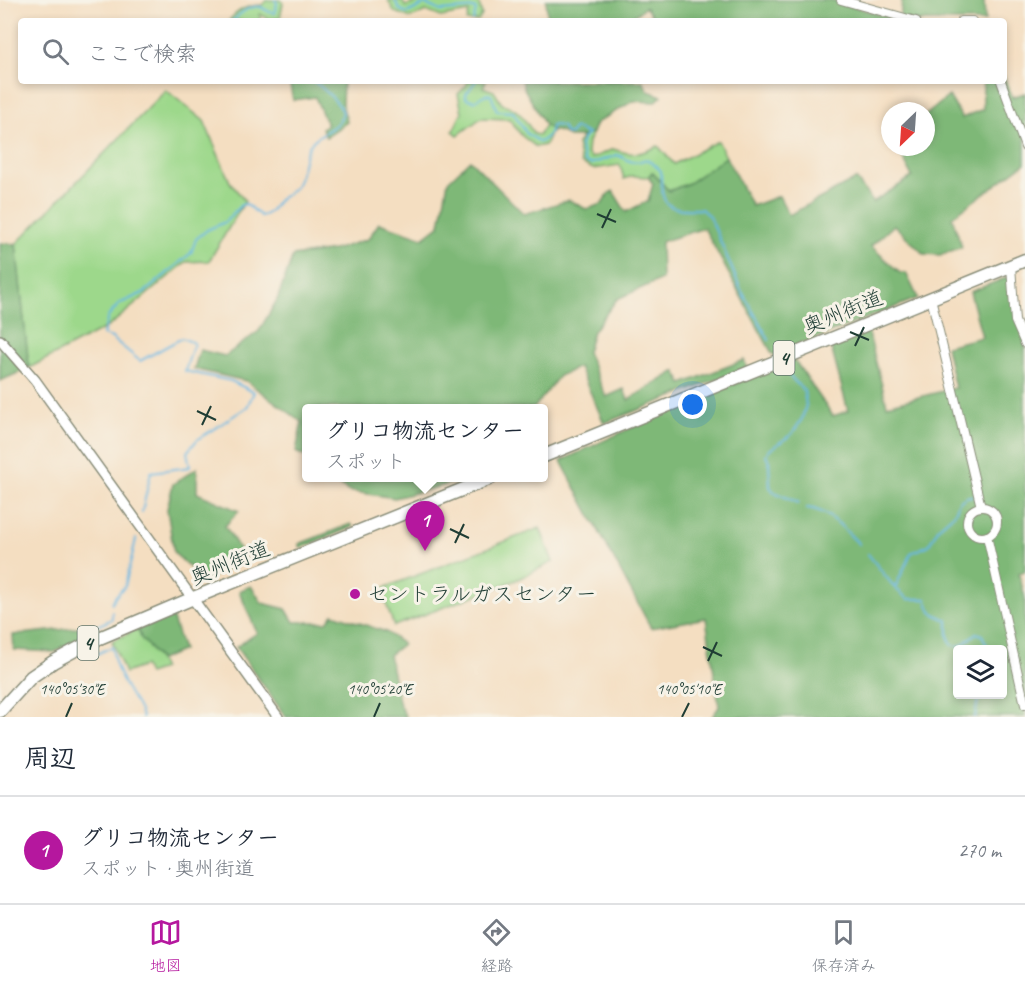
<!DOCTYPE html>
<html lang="ja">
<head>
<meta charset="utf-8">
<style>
  body { margin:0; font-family:Caveat,"Klee One",sans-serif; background:#f2f2f3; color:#1f2937 }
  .controls { position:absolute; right:18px; bottom:18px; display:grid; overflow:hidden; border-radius:6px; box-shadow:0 3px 9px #0003 }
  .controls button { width:54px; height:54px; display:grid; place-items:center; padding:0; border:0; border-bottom:2px solid #e0e1e3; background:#fff; color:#1f2937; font:30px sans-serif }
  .compass { position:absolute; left:881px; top:102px; width:54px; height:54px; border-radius:50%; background:#fff; box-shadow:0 3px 9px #0003; rotate:205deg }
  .you { position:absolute; left:693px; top:405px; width:21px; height:21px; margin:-15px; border:4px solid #fff; border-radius:50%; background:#1a73e8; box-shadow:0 0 0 9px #1a73e833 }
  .badge { display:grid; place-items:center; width:39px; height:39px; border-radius:50%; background:#b5179e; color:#fff; font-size:20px; font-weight:700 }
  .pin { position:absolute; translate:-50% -50px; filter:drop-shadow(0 2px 3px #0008) }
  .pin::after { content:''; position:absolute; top:32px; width:21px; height:18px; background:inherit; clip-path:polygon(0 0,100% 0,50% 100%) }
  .popup { position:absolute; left:302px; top:404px; width:246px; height:78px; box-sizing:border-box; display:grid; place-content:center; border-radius:6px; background:#fff; filter:drop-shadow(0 2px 4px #0005); font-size:20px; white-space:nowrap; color:#747a83 }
  .popup b { font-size:22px; color:#1f2937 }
  .popup::after { content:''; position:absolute; left:50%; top:100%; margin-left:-12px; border:12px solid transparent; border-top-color:#fff }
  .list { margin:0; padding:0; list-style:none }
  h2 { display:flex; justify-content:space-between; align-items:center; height:78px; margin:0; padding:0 24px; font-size:26px }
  h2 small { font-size:20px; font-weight:400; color:#747a83 }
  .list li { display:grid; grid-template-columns:39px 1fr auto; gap:18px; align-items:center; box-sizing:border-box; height:108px; padding:0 24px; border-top:2px solid #e0e1e3 }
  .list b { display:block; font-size:22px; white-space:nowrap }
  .list p { margin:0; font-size:20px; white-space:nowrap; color:#747a83 }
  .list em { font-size:20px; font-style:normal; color:#747a83 }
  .icon { flex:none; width:33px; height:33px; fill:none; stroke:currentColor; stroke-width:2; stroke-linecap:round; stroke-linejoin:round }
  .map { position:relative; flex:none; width:1025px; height:717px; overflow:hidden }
  .search { position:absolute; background:#fff; box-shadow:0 3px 9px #0003; left:18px; right:18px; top:18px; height:66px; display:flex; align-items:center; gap:15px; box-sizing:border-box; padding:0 21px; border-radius:6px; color:#747a83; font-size:22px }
  .sheet { height:186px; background:#fff }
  nav { display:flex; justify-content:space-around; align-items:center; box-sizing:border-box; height:84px; border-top:2px solid #e0e1e3; background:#fff; font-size:16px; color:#747a83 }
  nav a { display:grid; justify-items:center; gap:3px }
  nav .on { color:#b5179e }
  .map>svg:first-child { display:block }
</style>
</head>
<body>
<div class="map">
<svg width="1025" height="717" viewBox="0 0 1025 717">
  <rect width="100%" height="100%" fill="#f7f3e8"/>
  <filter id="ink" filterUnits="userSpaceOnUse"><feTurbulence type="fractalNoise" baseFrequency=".0167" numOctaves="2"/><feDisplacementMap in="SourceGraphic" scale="12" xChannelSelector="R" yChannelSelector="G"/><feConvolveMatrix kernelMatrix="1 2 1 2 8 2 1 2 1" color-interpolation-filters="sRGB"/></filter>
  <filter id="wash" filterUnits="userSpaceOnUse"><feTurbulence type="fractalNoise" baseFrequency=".008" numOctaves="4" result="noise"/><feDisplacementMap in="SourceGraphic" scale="24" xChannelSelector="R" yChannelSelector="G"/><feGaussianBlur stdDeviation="1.35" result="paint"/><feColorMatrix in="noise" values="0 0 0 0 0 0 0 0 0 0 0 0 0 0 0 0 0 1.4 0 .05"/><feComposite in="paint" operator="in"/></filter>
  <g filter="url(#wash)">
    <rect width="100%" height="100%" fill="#f4dec1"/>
    <!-- green -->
    <path fill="#9dd88b" stroke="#5e8a60" stroke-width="1.5" d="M267 0H281L283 3 280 18 270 20 260 14V21H229C237 10 248 5 262 5Z
      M388 0H402L405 6 424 0H478L482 15 478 21H467L469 12 441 17 426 11 411 18 394 12Z
      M468 81H486L483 87 494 91 502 104C519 108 525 120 534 134L539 135 545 125 552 130 545 145 536 147 522 136 509 119 481 118 458 135 453 131 462 112 458 94 466 86Z
      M166 90 204 121 230 182 245 201 209 261 186 262 109 326 29 368 16 244Z
      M592 133 588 142 587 153 592 158 613 149C634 156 638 155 658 146L674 164 718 141 726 157 689 183 669 191 652 173 648 177 632 176 624 179 620 165 593 169 581 163 577 144 582 137Z
      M540 528 553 562 516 580 394 626 381 589Z
      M138 629C144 645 157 653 163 669L148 674 144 666 125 673 112 641Z"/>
    <!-- forest -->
    <path fill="#7eb877" stroke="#4e7a56" stroke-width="1.5" fill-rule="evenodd" d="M546 0H832L888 17V21L873 18 872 21H656L645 7 630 19 631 21H548Z
      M902 0H984L985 21H900Z
      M1004 76 1012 97 1025 93V163L952 217 962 247 940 255 924 254 894 225 871 246 900 273H906L918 298 773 355 704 228 661 242 662 279 617 299 593 331 587 352 606 397 624 389 628 400 676 371 682 384 744 360 747 368 604 423 579 367 559 376 534 408H306V457L296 452 302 422 246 381 194 369 200 350 225 356 259 331 277 300 293 256 334 250 368 239 379 223 423 238 440 225 448 181 470 160 524 214 569 200 586 209 602 204 608 194 613 191 626 212 648 201 653 184 648 177 652 172 669 191 689 183 726 157 752 206 779 196 789 215 856 179 873 202 912 177 898 147H926V115L949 96 962 118 983 109V81H1004Z
      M289 81H343L342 104 347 122 326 137 322 128 327 125 315 97 293 100Z
      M522 81H643L648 91 662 96 655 102 633 101 596 123 592 133 582 137H569L561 132 552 130 545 125 525 90Z
      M0 243 16 244 29 368 0 381Z
      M1008 277 1025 332V571L1019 573 1025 598V717H712L719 707 706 618 651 628 561 461C637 424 715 389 795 361L833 416 848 411 831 347 868 331 887 405 955 388 946 346 982 337 970 292ZM958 650H1002V694H958Z
      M197 468V493L239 511 225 526 247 561 204 580 174 553 167 509 173 484Z
      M330 478H472L395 498 348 491Z
      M351 524 353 527 301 548 299 544Z
      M251 586 262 603 286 609 294 622H327L333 614 386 632 403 644 389 655 400 706 406 717H286L236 647 257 633 239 591Z
      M172 616 183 650 160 660 141 638 138 629Z
      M93 626 92 631 55 652 14 650 13 635Z"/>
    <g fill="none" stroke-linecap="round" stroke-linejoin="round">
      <!-- stream -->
      <path stroke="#68b8e3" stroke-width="2" d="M395 0 399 9 407 13 425 4 441 11 474 8 476 10 473 21
        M233 21C239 14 251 4 261 7 267 10 268 13 275 13L277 3 275 0
        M476 81 466 94V98L474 101 486 94 491 95 497 111 513 112 527 134 540 142 548 136 552 125 562 126 566 134H570L575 128 588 134 582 140 580 146 585 162 591 164 617 155C622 156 625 160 630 161 648 166 639 149 661 171 661 208 666 210 701 209L710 217 741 290 769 340
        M783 369 804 391 806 405 802 419 792 434 768 451 766 455 769 461 770 487 774 492 799 503
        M973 496 966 497 959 502 955 513 939 527 929 545 911 553 895 588 908 599H926L931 612 948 621V636L952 645 961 646 976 633 982 635 989 650
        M807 508C829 510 844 529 859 544
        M142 512 151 472 190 467 187 452 197 440 247 407 254 392 231 381 185 371 194 343 182 338 140 361 112 338 103 335 108 317 119 304 145 292 191 253 196 239 207 230 225 222 241 205 246 204 261 216C271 214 272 208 278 201 283 195 292 192 296 186 304 172 302 153 313 141 323 131 340 128 343 112 337 100 324 89 313 81
        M868 554 895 588
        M112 603 115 597 125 586 136 539
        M95 630V627L112 619V611
        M94 655 112 647C114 664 122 682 131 696 136 704 140 708 142 717
        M975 717 979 694"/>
    </g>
  </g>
  <g filter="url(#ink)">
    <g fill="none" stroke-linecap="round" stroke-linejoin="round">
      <!-- minor casing -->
      <g stroke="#8a8e7a" stroke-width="10">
        <path id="minor" d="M841 0 916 21
          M961 21H972
          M1001 81 1025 147
          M1011 266 1015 321 1025 344
          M931 298 981 507
          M967 522a15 15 0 1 1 30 0a15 15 0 1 1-30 0Z
          M987 536 1025 705"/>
      </g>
      <!-- tertiary casing -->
      <g stroke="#8a8e7a" stroke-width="12">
        <path id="tertiary" d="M0 340 35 380 278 717"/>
      </g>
      <!-- trunk casing -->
      <g stroke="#8a8e7a" stroke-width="15">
        <path id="trunk" d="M544 456 1025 260
          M0 711 31 677 53 662 90 642 191 599 491 478"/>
      </g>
      <!-- minor -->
      <use href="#minor" stroke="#fff" stroke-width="8"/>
      <!-- tertiary -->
      <use href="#tertiary" stroke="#fff" stroke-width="9"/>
      <!-- trunk -->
      <use href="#trunk" stroke="#fff" stroke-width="12"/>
    </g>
  </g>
  <!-- ticks -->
  <path fill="none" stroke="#1f3d34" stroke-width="2" d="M597 214 616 222M602 228 611 209M850 332 869 340M855 346 864 327M197 411 216 420M202 425 211 406M450 529 469 538M455 543 464 524M703 647 722 656M708 661 717 642M66 717 72 703M374 717 380 703M682 717 689 703"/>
  <!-- markers -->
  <circle fill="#b5179e" stroke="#f7f3e8" stroke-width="2" cx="355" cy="594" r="6"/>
  <g text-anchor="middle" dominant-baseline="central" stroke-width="6" stroke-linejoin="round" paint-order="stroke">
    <!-- shield labels -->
    <g fill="#f7f3e8" stroke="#60746a" stroke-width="1.5">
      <rect x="773.5" y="341" width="21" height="34" rx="4.5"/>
      <rect x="77.5" y="626" width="21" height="34" rx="4.5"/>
    </g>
    <g font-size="20" font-weight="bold" fill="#1f3d34">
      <text x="784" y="358">4</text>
      <text x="88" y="643">4</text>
    </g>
    <!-- street labels -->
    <g font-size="21" fill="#1f3d34" stroke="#f7f3e8">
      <text transform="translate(843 312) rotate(-22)">奥州街道</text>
      <text transform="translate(230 563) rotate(-22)">奥州街道</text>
    </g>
    <!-- poi labels -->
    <g font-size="21" fill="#1f3d34" stroke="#f7f3e8" text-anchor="start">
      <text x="367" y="594">セントラルガスセンター</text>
    </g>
  </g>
  <g font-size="15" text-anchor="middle" fill="#1f3d34" stroke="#f7f3e8" stroke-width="6" stroke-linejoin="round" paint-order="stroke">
    <text x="72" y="694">140°05'30"E</text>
    <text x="380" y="694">140°05'20"E</text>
    <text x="689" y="694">140°05'10"E</text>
  </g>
</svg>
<div class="controls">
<button><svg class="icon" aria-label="layers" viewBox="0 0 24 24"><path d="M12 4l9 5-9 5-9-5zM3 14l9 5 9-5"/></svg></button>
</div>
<svg class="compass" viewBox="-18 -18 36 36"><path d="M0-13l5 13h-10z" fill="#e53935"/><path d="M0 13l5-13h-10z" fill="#747a83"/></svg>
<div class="you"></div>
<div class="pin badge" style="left:425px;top:551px">1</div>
<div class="popup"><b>グリコ物流センター</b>スポット</div>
<div class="search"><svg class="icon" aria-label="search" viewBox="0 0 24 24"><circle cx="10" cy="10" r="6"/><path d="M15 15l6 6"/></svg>ここで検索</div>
</div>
<section class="sheet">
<h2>周辺<small></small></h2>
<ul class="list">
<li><span class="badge">1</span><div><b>グリコ物流センター</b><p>スポット · 奥州街道</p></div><em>270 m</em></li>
</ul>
</section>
<nav>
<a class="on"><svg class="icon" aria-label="map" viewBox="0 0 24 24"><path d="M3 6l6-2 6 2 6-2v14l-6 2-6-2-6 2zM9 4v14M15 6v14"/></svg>地図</a>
<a><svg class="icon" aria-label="directions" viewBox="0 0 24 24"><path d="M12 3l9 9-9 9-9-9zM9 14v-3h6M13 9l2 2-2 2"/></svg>経路</a>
<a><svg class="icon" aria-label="saved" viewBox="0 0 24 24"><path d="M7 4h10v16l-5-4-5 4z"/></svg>保存済み</a>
</nav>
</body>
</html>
